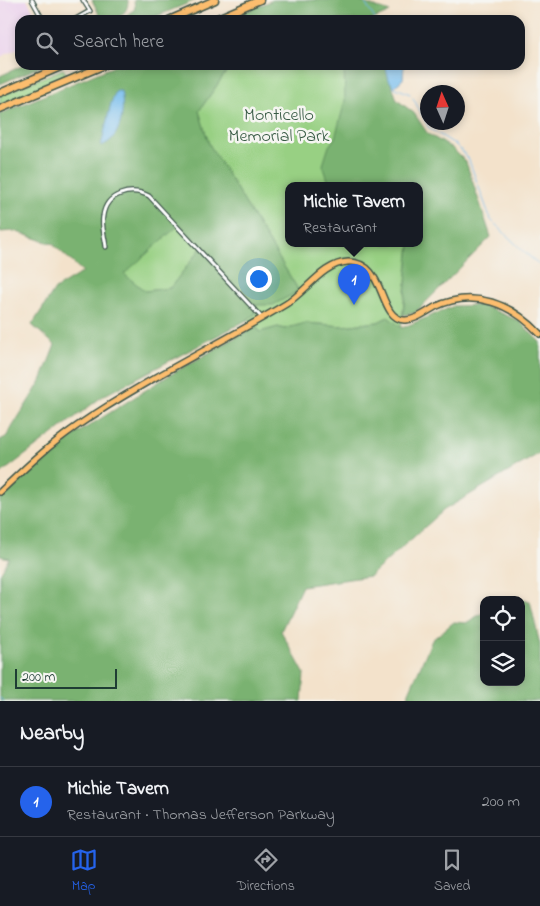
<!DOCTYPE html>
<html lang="en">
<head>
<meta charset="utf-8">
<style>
  body { margin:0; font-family:"Indie Flower",sans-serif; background:#20242c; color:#f1f3f6 }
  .controls { position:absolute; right:15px; bottom:15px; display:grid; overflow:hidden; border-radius:10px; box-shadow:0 2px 8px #0003 }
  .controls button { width:45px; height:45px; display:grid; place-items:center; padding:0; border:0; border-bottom:1px solid #363941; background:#171b24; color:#f1f3f6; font:25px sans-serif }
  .compass { position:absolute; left:420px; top:85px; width:45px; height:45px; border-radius:50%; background:#171b24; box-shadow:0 2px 8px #0003; rotate:357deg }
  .scale { position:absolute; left:15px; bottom:12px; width:102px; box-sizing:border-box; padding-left:5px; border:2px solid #1f3d34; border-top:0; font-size:14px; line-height:18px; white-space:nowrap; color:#1f3d34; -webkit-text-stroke:4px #f6f6f2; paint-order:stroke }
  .you { position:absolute; left:258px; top:278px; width:18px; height:18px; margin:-12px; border:4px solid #fff; border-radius:50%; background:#1a73e8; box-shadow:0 0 0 8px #1a73e833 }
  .badge { display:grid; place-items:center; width:32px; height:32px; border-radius:50%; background:#2563eb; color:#fff; font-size:16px; font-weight:700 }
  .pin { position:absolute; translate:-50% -41px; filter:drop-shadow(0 1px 2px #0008) }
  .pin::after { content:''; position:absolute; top:26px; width:18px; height:15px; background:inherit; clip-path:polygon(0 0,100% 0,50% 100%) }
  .popup { position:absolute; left:285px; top:182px; width:138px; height:65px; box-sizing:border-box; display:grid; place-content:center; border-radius:10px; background:#171b24; filter:drop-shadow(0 1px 4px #0005); font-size:16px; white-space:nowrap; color:#9ea1a6 }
  .popup b { font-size:19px; color:#f1f3f6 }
  .popup::after { content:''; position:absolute; left:50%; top:100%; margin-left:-10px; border:10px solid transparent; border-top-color:#171b24 }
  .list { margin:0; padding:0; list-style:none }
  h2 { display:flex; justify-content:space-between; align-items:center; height:65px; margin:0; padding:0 20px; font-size:21px }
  h2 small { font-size:16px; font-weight:400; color:#9ea1a6 }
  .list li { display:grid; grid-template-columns:32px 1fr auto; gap:15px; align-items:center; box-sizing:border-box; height:70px; padding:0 20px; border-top:1px solid #363941 }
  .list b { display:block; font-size:19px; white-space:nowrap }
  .list p { margin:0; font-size:16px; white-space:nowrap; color:#9ea1a6 }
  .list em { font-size:16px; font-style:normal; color:#9ea1a6 }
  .icon { flex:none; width:28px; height:28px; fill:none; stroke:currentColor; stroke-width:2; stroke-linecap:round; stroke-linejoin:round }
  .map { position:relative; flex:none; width:540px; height:701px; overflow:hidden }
  .search { position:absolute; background:#171b24; box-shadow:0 2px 8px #0003; left:15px; right:15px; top:15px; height:55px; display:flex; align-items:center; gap:12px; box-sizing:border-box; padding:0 18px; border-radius:15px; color:#9ea1a6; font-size:19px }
  .sheet { height:135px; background:#171b24 }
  nav { display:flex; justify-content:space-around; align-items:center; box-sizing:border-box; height:70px; border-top:1px solid #363941; background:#171b24; font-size:14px; color:#9ea1a6 }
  nav a { display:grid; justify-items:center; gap:2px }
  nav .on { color:#2563eb }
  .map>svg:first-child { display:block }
</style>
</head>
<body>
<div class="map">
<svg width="540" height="701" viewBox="0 0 540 701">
  <rect width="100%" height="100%" fill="#f6f6f2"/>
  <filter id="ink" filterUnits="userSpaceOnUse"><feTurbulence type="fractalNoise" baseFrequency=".02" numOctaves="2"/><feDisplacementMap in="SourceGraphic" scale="10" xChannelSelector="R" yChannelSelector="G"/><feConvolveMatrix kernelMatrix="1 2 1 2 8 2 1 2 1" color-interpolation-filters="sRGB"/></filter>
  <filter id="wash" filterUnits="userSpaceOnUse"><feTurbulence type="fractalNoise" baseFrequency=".0096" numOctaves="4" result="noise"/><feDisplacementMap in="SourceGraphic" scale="20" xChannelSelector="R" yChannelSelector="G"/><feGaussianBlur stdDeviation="1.12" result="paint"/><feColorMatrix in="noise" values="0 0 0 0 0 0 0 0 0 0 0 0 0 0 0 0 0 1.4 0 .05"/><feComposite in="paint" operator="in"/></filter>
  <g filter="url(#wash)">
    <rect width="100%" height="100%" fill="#f3e2cb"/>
    <!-- built -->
    <path fill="#ebd1ec" d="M0 0H27L39 20H20V48L0 57Z"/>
    <!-- green -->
    <path fill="#98d083" stroke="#5c865c" d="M231 65H371L351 186H289V244H349L354 246 356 244H410L401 328 388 317 378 322 342 326 306 323 284 329 278 327 260 332 256 326 247 320 255 314 256 304H273L299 291 209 144 199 111Z
      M63 69 66 73 63 78 0 105V95Z
      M180 223 202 247 170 288 145 291 123 274Z"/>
    <!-- forest -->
    <path fill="#7ab271" stroke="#4c7852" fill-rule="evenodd" d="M92 0H128C129 20 106 20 92 20L99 14Z
      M134 0H196L147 20H120L135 9Z
      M273 0H355L390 12 372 20H225Z
      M24 65H44L0 84V76Z
      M117 65H231L199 111 209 144 299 291 273 305H256L255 314 247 320 103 396 0 474V440L6 437 41 381 55 345 32 325 55 289 83 272 53 244 14 231 0 232V114ZM180 224 202 247 170 288 145 291 124 274Z
      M344 65H385L397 100 414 113 428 134 452 148 466 162 491 237 415 313 403 315 410 244H419V186H330L323 165 329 146 335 138 345 101Z
      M481 305 519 321 540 342V453L444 510 370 576 302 586 281 631 304 673 302 701H0V574L9 558 0 556V500L54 448 168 376 256 326 260 332 278 327 284 329 306 323 342 326 378 322 388 317 402 328 454 306Z
      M521 600 530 601 540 645V701H408L409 692 432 640 454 622 466 623 484 612V682H521Z"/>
    <!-- water -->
    <path fill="#75bced" stroke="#4a7c90" d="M385 65H404L403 79 394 87 389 80Z
      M116 91H121C125 109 122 139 101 146L111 103Z"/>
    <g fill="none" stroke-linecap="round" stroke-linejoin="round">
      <!-- stream -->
      <path stroke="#75bced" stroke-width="1" d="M363 0 375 19
        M394 87 410 94
        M413 98 429 128 456 145 468 158 491 220 524 252 540 265
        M0 698 3 701"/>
    </g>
  </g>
  <g filter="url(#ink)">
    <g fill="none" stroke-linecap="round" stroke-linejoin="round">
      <!-- street casing -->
      <g stroke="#3f564b" stroke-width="5.5">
        <path id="street" d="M32 0 43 20
          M74 20 90 11 83 0
          M106 247C105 237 101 226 103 216 106 193 131 187 149 196L262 318"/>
      </g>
      <!-- primary casing -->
      <g stroke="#3f564b" stroke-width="8">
        <path id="primary" d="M0 492C25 468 49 445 77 426 144 380 218 345 286 304 306 292 323 263 348 262 386 261 378 319 404 320 415 321 426 312 435 307 474 288 512 304 540 334"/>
      </g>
      <!-- highway casing -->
      <g stroke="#3f564b" stroke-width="9">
        <path id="highway" d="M169 20 215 0
          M213 20 260 0
          M0 93 65 65
          M0 109 105 65"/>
      </g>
      <!-- street -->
      <use href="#street" stroke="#fff" stroke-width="3"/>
      <!-- primary -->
      <use href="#primary" stroke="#fcbd6e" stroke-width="5"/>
      <!-- highway -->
      <use href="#highway" stroke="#fcbd6e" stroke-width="6"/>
    </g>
  </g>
  <g text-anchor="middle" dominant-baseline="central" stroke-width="5" stroke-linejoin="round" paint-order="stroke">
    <!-- park labels -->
    <g font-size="18" fill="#375a44" stroke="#f6f6f2">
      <text x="279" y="116">Monticello<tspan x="279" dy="21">Memorial Park</tspan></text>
    </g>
  </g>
</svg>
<div class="controls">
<button><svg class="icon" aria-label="locate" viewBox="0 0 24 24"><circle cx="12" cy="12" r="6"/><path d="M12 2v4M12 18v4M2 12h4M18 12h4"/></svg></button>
<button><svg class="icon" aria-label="layers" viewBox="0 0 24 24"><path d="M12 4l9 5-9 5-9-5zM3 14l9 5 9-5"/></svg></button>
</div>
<svg class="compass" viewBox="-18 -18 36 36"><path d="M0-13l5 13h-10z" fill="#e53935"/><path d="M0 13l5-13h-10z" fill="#9ea1a6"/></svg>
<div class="scale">200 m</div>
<div class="you"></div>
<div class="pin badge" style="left:354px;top:305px">1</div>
<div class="popup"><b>Michie Tavern</b>Restaurant</div>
<div class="search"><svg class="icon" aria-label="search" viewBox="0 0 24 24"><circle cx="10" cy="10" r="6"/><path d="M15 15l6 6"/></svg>Search here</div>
</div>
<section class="sheet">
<h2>Nearby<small></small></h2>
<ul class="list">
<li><span class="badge">1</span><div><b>Michie Tavern</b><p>Restaurant · Thomas Jefferson Parkway</p></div><em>200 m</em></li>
</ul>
</section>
<nav>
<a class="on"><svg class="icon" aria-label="map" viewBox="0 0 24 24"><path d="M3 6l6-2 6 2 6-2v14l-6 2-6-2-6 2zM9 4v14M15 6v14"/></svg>Map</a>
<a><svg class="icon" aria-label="directions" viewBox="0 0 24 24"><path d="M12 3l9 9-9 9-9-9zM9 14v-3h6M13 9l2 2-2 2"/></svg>Directions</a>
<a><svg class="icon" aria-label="saved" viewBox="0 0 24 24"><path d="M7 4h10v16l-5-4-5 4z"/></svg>Saved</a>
</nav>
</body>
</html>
